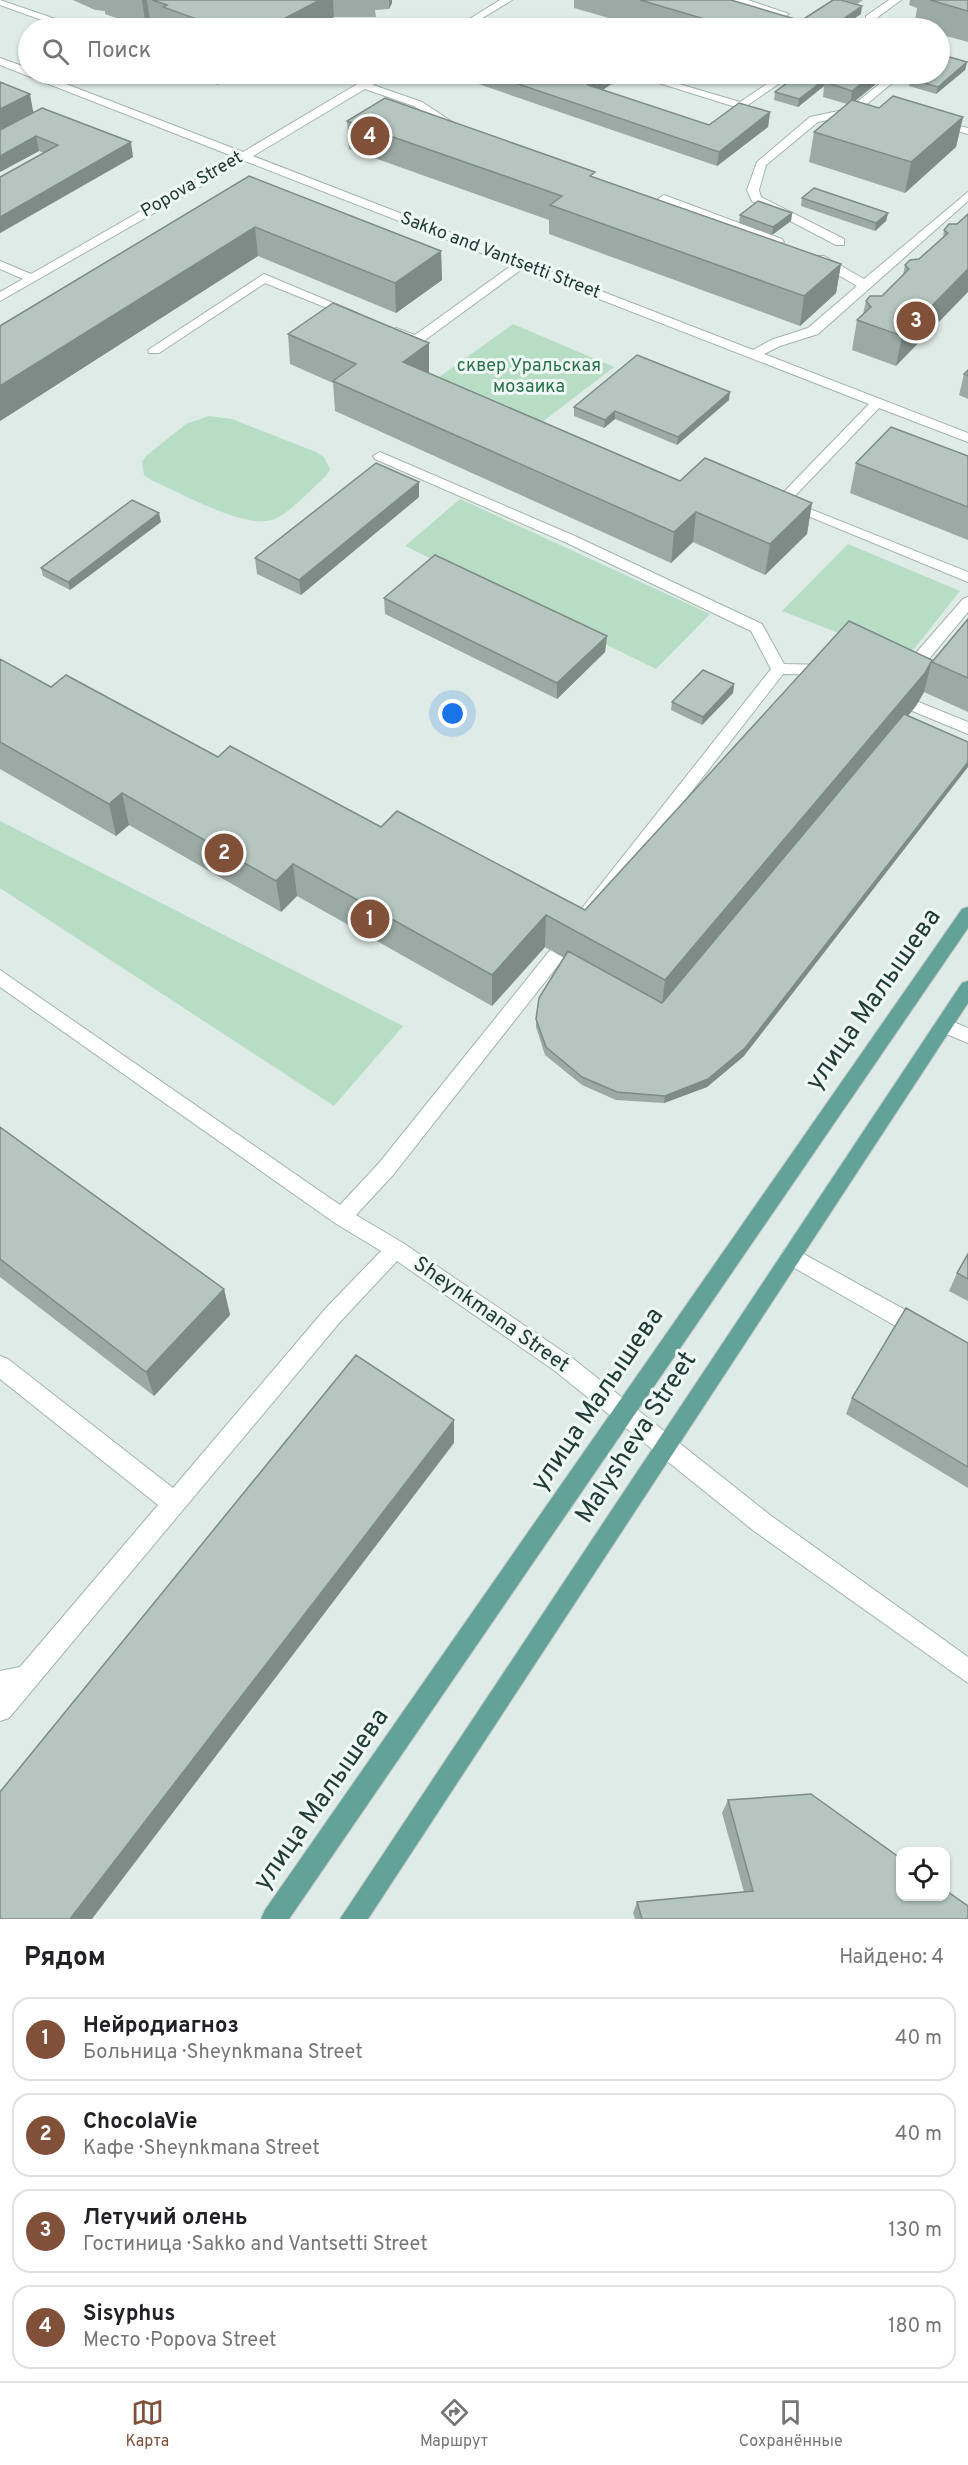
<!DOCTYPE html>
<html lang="ru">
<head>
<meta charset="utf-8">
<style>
  body { margin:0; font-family:Overpass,sans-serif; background:#f6f6f6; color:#202124 }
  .controls { position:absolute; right:18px; bottom:18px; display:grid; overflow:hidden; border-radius:12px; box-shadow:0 2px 4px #0004 }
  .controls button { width:54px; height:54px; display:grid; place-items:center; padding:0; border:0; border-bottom:2px solid #e0e0e0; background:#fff; color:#202124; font:30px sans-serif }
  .you { position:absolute; left:453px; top:714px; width:21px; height:21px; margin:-15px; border:4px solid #fff; border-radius:50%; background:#1a73e8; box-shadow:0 0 0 9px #1a73e833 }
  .badge { display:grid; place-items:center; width:39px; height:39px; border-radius:50%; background:#805039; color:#fff; font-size:20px; font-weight:700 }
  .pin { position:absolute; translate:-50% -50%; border:3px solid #fff; box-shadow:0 2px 6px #0006 }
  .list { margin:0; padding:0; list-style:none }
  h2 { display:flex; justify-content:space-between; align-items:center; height:78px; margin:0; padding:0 24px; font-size:26px }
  h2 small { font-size:20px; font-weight:400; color:#757577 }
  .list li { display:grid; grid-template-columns:39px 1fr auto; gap:18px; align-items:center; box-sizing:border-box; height:84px; margin:0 12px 12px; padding:0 12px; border:2px solid #e0e0e0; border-radius:18px }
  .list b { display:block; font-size:22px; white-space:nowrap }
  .list p { margin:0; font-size:20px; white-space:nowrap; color:#757577 }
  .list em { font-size:20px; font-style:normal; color:#757577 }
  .icon { flex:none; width:33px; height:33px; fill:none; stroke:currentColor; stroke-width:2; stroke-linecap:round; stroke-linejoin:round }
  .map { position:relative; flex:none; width:968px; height:1919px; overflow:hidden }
  .search { position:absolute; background:#fff; box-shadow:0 2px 4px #0004; left:18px; right:18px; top:18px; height:66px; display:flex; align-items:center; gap:15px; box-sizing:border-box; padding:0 21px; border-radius:33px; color:#757577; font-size:22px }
  .sheet { height:462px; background:#fff }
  nav { display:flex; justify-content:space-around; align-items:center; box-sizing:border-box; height:84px; border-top:2px solid #e0e0e0; background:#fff; font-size:16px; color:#757577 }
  nav a { display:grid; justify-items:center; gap:3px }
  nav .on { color:#805039 }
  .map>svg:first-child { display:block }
</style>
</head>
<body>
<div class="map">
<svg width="968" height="1919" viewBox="0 0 968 1919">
  <rect width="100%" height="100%" fill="#dfebe7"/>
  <!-- green -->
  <path fill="#b7ddc5" d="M513 324 614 367 537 426 435 380Z
    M209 416 232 419 316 452 324 457 330 469 326 476C311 489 295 508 277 518 249 533 180 492 151 480L144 475 142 462 146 456 186 424Z
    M460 499 710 614 656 669 405 546Z
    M848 544 960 591 906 659 782 611Z
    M0 821 403 1026 334 1106 0 888Z"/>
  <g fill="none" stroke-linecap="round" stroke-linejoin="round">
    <!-- minor casing -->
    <g stroke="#a2b3af" stroke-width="2">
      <path id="minor" d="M0 0 76 26 77 28H64L0 5Z
        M500 0H512L466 28H455Z
        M732 0H748L789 14 784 17Z
        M889 0H901L874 20H866V16Z
        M0 58 28 68V74H40L243 152 359 83 376 74H388L373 85 422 102 460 127V131H452L414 106 365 89 253 156 753 350 771 340 808 328 857 286 816 262V256H824L864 279 968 192V201L818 334 780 346 764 354 968 433V442L879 408 790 501 968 572V582L774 502 869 404 522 269 421 343H411L390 332 396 328 415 335 512 265 245 161 0 301V292L23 279 0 269V261L31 274 235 157 0 65Z
        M192 74H206L223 81 218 84Z
        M630 74H645L740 102 782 74H793L742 109Z
        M892 74H903L855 114 818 122 766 165 759 190 761 197 844 239V245H836L752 201 747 190 757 162 810 117 848 109Z
        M933 120 968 128V134L933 124Z
        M664 195 782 239 784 242 774 245 660 201 658 199Z
        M264 274 357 313 351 317 347 316 265 283 159 353H149L148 350Z
        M380 452 577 537 762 624 784 664 828 665 836 670 828 675 783 674 590 922H578L575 917 771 669 751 631 567 543 375 459 373 456Z
        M968 597V612L913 678H901L899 674 901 670 963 599Z
        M916 701 968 722V734L910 710 908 706Z
        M557 947 563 949 566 954 563 959 393 1175 356 1215 403 1243 571 1357 770 1515 968 1657V1683L754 1531 555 1371 397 1261 340 1322 9 1718 0 1721V1671L20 1667 158 1505 0 1379V1356L8 1359 173 1488 326 1308 381 1251 335 1223 0 987V970L340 1205 379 1163 551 949Z
        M944 1018 968 1028V1043L937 1030 935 1025 937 1020Z
        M791 1247 927 1322 931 1329 927 1336 920 1339 913 1336 784 1262 781 1256 784 1250Z"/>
    </g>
    <!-- major casing -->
    <g stroke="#c1c8c7" stroke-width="2">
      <path id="major" d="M968 907V928L289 1919H261L265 1910 962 909Z
        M968 981V1003L368 1919H340L962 983Z"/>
    </g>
    <!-- minor -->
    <use href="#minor" fill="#fff" fill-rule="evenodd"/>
    <!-- major -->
    <use href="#major" fill="#63a298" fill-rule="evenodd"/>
  </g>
  <!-- wall -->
  <path fill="#9caaa5" d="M73 0H392V3L389 9 375 10 376 17H334L319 25 320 28H154L151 27 148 28H144L105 14V11L95 10Z
    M574 0H731L802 21 861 14 840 28H643L574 8Z
    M844 0H863L857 4Z
    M910 0H968V42L939 34V28H922L914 26 917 8 909 5Z
    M967 62 965 70 936 94 909 86 910 79Z
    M458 74H619L618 80 602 90 709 125 770 112 768 127 717 166 458 77Z
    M799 74H888L855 101 879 108 963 117 956 147 905 193 809 162 814 132 847 104 823 97 824 86 798 107 774 100 775 92Z
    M0 82 34 112 133 157 0 233V177L44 153 39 151 0 172Z
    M347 121 841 264 836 293 800 326 549 234V220L349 149Z
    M249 176 441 251 442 280 396 313 258 256 0 421V326Z
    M802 198 888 213 886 221 875 231 801 206Z
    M792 213 791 221 772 235 739 223 740 215Z
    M957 224 896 366 852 350 857 320 863 314 866 301 882 296 903 275 905 265 919 259 943 238 944 230Z
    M288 334 429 343V373L680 481 812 503 807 534 765 575 693 542 671 563 335 411 333 383 290 364Z
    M968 370V399L959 395 964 374Z
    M729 400 677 445 615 419 604 428 574 416V407Z
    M968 456V540L850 493 856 463Z
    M419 497 301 595 257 574 255 558Z
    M161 522 70 590 43 576 41 568Z
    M384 598 607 636 605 652 557 699 385 614Z
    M968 619V712L924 692 916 706 908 716 744 1056 707 1087 664 1103 616 1100 582 1085 545 1055 536 1027V1019L564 958 545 947 492 1006 297 896 281 912 129 825 116 836 0 769V659L51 687 381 827 585 910 932 662Z
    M734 684 733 693 702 725 671 710 672 702Z
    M0 1127 224 1289 230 1315 154 1396 0 1277Z
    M968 1254V1301L949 1291 957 1273Z
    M968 1343V1488L846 1414 852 1398Z
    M728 1800 968 1919H635L633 1913 637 1902 744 1892 722 1813Z"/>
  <!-- shaded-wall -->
  <path fill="#7f8b86" d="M142 0H147L151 27 148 28H146Z
    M311 0H333L334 17 319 25 320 28H273L272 25Z
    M389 0H392V3L389 9Z
    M862 6 861 14 840 28H830Z
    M802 21 801 28H792Z
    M267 23V28H254Z
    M967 62 965 70 936 94 938 87Z
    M606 74H619L618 80 587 100 588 85Z
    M832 74H841L825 82 824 86 798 107 799 99Z
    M873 74H888L850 105 852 91Z
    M30 94 35 122 0 141V109Z
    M770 112 768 127 717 166 719 152Z
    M963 117 956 147 905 193 911 162Z
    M36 136 39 151 0 172V156Z
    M131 142 133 157 0 233V217Z
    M792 213 791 221 772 235 773 227Z
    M888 213 886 221 875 231 876 223Z
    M255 227 258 256 0 421V386Z
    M441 251 442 280 396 313 395 283Z
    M841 264 836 293 800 326 804 296Z
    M968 269V292L896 366 902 336Z
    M429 343V373L403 362Z
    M730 392 729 400 677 445 678 437Z
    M615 411V419L604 428 605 420Z
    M419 482V497L301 595 299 580Z
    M812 503 807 534 765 575 770 544Z
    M696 512 693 542 671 563 674 532Z
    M159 513 161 522 70 590 68 582Z
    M607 636 605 652 557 699V683Z
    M932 660 924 692 916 706 661 1011 665 980Z
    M734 684 733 693 702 725 703 717Z
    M968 762V767L744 1056 707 1087 664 1103 665 1096Z
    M122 793 129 825 116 836 109 804Z
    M293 864 297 896 281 912 276 881Z
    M546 915 545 947 492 1006V975Z
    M224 1289 230 1315 154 1396 146 1372Z
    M454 1420V1443L92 1919H70Z"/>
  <!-- building -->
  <path fill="#b5c6c0" stroke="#7f8b86" stroke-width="1.5" d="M152 0H314L318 1 272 25 267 23 254 28H236L225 26 221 28 163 7 167 5Z
    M640 0H731L802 21 792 28H735Z
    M833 0H841L862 6 830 28 802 20Z
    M930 0H968V11Z
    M939 54 967 62 938 87 910 79 916 74H939Z
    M489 74H606L588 85 709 125 739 103 770 112 719 152Z
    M799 74H832L799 99 775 92Z
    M836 74H873L852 91 825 82Z
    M0 82 30 94 0 109Z
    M893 96 963 117 911 162 814 132 852 100 879 108Z
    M385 98 595 172 590 176 841 264 804 296 550 205 562 196 347 121Z
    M42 108 131 142 0 217V177L58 145 36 136 0 156V130Z
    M249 176 441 251 395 283 255 227 0 386V326Z
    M814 188 888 213 876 223 802 198Z
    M758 201 792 213 773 227 740 215Z
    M968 214V269L902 336 857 320 871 307 866 301 870 296H882L909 269 905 265 910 260 919 259 948 233 944 230 949 224H957Z
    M333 303 429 343 403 362 680 481 705 458 812 503 770 544 696 512 674 532 333 381 356 364 288 334Z
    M637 355 730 392 678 437 615 411 605 420 574 407Z
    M968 370V376L964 374Z
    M891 427 968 456V507L856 463Z
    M376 463 419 482 299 580 255 558Z
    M132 500 159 513 68 582 41 568Z
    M435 555 607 636 557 683 384 598Z
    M968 619V678L932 662Z
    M849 621 932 660 925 673 665 980 546 915 492 975 293 864 276 881 122 793 109 804 0 742V659L51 687 66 675 218 757 230 746 381 827 397 811 585 910Z
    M703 670 734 684 703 717 672 702Z
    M904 714 968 742V762L745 1048 708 1079 665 1096 617 1092 582 1077 546 1047 536 1019 539 998 568 951 662 1003Z
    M0 1127 224 1289 146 1372 0 1259Z
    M968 1254V1279L957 1273Z
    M906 1308 968 1343V1467L852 1398Z
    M356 1355 454 1420 70 1919H0V1792Z
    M811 1794 900 1858V1896H945V1890L968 1906V1919H642L637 1902 753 1891 728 1800Z"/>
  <g text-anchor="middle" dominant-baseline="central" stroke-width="6" stroke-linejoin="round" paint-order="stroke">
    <!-- far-street labels -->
    <g font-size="18" fill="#203c37" stroke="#f0f8f5">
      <text transform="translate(192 185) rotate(-30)">Popova Street</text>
      <text transform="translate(500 256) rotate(21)">Sakko and Vantsetti Street</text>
    </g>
    <!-- far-park labels -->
    <g font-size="18" fill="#29744d" stroke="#f0f8f5">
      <text x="529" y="366">сквер Уральская<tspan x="529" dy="21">мозаика</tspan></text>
    </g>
    <!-- street labels -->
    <g font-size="21" fill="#203c37" stroke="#f0f8f5">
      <text transform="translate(491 1315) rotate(35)">Sheynkmana Street</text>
    </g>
    <!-- near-street labels -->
    <g font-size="26" fill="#203c37" stroke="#f0f8f5">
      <text transform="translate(874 1000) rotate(-55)">улица Малышева</text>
      <text transform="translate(598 1400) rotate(-56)">улица Малышева</text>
      <text transform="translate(637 1438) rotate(-57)">Malysheva Street</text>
      <text transform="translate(322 1800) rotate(-55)">улица Малышева</text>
    </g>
  </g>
</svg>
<div class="controls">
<button><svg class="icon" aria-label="locate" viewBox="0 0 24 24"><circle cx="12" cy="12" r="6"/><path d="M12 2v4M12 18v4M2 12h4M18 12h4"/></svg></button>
</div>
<div class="you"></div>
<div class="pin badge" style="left:370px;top:919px">1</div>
<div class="pin badge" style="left:224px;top:853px">2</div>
<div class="pin badge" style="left:916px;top:321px">3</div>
<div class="pin badge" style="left:370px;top:136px">4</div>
<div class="search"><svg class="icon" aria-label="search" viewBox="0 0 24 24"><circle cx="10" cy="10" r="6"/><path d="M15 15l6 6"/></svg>Поиск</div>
</div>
<section class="sheet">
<h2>Рядом<small>Найдено: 4</small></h2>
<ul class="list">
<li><span class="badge">1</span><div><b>Нейродиагноз</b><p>Больница · Sheynkmana Street</p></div><em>40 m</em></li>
<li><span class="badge">2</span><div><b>ChocolaVie</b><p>Кафе · Sheynkmana Street</p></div><em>40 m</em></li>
<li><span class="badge">3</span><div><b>Летучий олень</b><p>Гостиница · Sakko and Vantsetti Street</p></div><em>130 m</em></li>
<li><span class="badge">4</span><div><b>Sisyphus</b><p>Место · Popova Street</p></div><em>180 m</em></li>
</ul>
</section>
<nav>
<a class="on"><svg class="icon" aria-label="map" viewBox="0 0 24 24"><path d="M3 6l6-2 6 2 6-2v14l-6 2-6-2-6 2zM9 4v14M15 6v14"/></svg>Карта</a>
<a><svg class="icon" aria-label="directions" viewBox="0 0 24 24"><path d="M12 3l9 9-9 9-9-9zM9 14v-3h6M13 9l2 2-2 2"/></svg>Маршрут</a>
<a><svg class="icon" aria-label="saved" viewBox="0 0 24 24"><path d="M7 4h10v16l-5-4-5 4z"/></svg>Сохранённые</a>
</nav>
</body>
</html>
